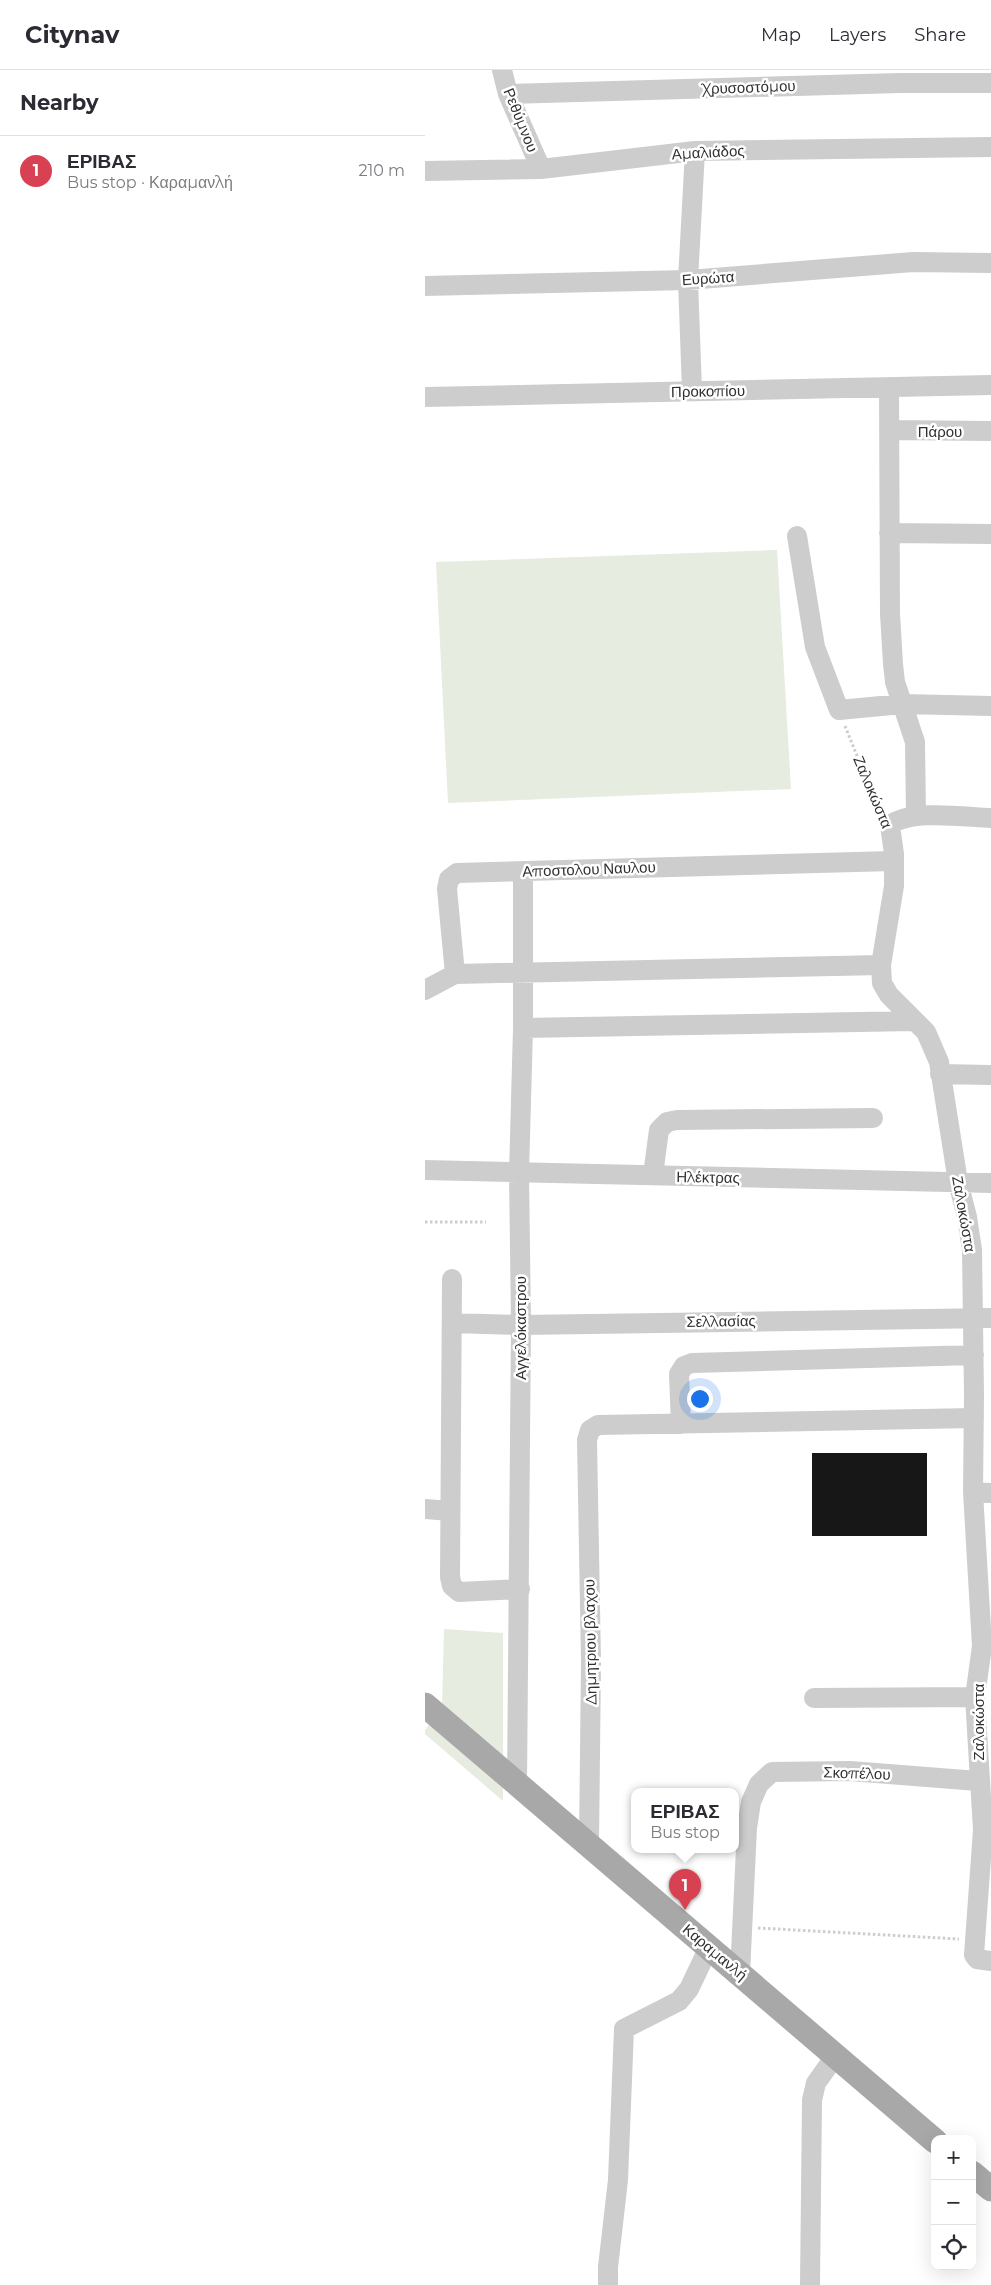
<!DOCTYPE html>
<html lang="en">
<head>
<meta charset="utf-8">
<style>
  body { margin:0; font-family:Montserrat,sans-serif; background:#f7f7f7; color:#2b2b33 }
  .controls { position:absolute; right:15px; bottom:15px; display:grid; overflow:hidden; border-radius:10px; box-shadow:0 5px 20px #0002 }
  .controls button { width:45px; height:45px; display:grid; place-items:center; padding:0; border:0; border-bottom:1px solid #e1e1e2; background:#fff; color:#2b2b33; font:25px sans-serif }
  .you { position:absolute; left:274px; top:1328px; width:18px; height:18px; margin:-12px; border:4px solid #fff; border-radius:50%; background:#1a73e8; box-shadow:0 0 0 8px #1a73e833 }
  .badge { display:grid; place-items:center; width:32px; height:32px; border-radius:50%; background:#d84151; color:#fff; font-size:16px; font-weight:700 }
  .pin { position:absolute; translate:-50% -41px; filter:drop-shadow(0 1px 2px #0008) }
  .pin::after { content:''; position:absolute; top:26px; width:18px; height:15px; background:inherit; clip-path:polygon(0 0,100% 0,50% 100%) }
  .popup { position:absolute; left:206px; top:1718px; width:108px; height:65px; box-sizing:border-box; display:grid; place-content:center; border-radius:10px; background:#fff; filter:drop-shadow(0 1px 4px #0005); font-size:16px; white-space:nowrap; color:#7c7c81 }
  .popup b { font-size:19px; color:#2b2b33 }
  .popup::after { content:''; position:absolute; left:50%; top:100%; margin-left:-10px; border:10px solid transparent; border-top-color:#fff }
  .list { margin:0; padding:0; list-style:none }
  h2 { display:flex; justify-content:space-between; align-items:center; height:65px; margin:0; padding:0 20px; font-size:21px }
  h2 small { font-size:16px; font-weight:400; color:#7c7c81 }
  .list li { display:grid; grid-template-columns:32px 1fr auto; gap:15px; align-items:center; box-sizing:border-box; height:70px; padding:0 20px; border-top:1px solid #e1e1e2 }
  .list b { display:block; font-size:19px; white-space:nowrap }
  .list p { margin:0; font-size:16px; white-space:nowrap; color:#7c7c81 }
  .list em { font-size:16px; font-style:normal; color:#7c7c81 }
  .icon { flex:none; width:28px; height:28px; fill:none; stroke:currentColor; stroke-width:2; stroke-linecap:round; stroke-linejoin:round }
  .map { position:relative; flex:none; width:566px; height:2215px; overflow:hidden }
  header { display:flex; align-items:center; gap:30px; box-sizing:border-box; height:70px; padding:0 25px; background:#fff; border-bottom:1px solid #e1e1e2 }
  header strong { font-size:24px }
  nav { display:flex; gap:28px; margin-inline-start:auto; font-size:18px }
  main { display:flex }
  aside { flex:1; background:#fff }
  .map>svg:first-child { display:block }
</style>
</head>
<body>
<header>
<strong>Citynav</strong>
<nav><a>Map</a><a>Layers</a><a>Share</a></nav>
</header>
<main>
<aside>
<h2>Nearby<small></small></h2>
<ul class="list">
<li><span class="badge">1</span><div><b>ΕΡΙΒΑΣ</b><p>Bus stop · Καραμανλή</p></div><em>210 m</em></li>
</ul>
</aside>
<div class="map">
<svg width="566" height="2215" viewBox="0 0 566 2215">
  <rect width="100%" height="100%" fill="#fff"/>
  <!-- green -->
  <path fill="#e6ecdf" d="M352 480 366 719 23 733 11 492Z
    M19 1559 78 1563V1731L0 1664V1660L17 1638Z"/>
  <!-- building -->
  <path fill="#171717" d="M387 1383H502V1466H387Z"/>
  <g fill="none" stroke-linecap="round" stroke-linejoin="round">
    <!-- path -->
    <path stroke="#cdcdcd" stroke-width="3" stroke-dasharray="2.5 2.5" stroke-linecap="butt" d="M420 656 455 743
      M0 1152H61
      M333 1858 534 1869"/>
    <!-- minor -->
    <path stroke="#cdcdcd" stroke-width="20" d="M77 0 83 24 116 99
      M83 24 475 13H566
      M0 101 116 99 270 81 566 77
      M0 216 263 210 488 192 566 193
      M464 317 465 544 468 594 470 612 490 672 491 746
      M267 321 263 210 270 81
      M0 327 566 315
      M464 360 566 361
      M464 463 566 464
      M372 466 390 577 414 640 477 634 566 636
      M566 748C539 747 487 739 465 755L469 784V816L456 895 457 913 464 925 501 962 514 992 533 1112 542 1147 547 1180 549 1325 548 1422 557 1576 550 1627 558 1760 549 1885 552 1889 566 1891
      M456 895 30 904 22 819 24 809 32 803 468 791
      M0 920 30 904
      M98 958 489 951
      M515 1004 566 1005
      M0 1100 566 1113
      M228 1105 234 1060 242 1052 252 1050 448 1048
      M27 1209 25 1507 27 1516 34 1522 95 1519
      M27 1253 96 1255 566 1248
      M256 1354 254 1304 259 1296 267 1293 549 1285
      M548 1422 566 1423
      M0 1439 25 1441
      M389 1628 550 1627
      M92 1714 96 1255 94 1103 98 958V801
      M164 1774 166 1592 162 1370 165 1360 173 1355 549 1348
      M315 1903 322 1758 326 1732 334 1714 347 1702 425 1701 553 1711
      M183 2215V2197L193 2110 199 1959 254 1931 264 1919 284 1877
      M385 2215 387 2030 391 2013 411 1985"/>
    <!-- major -->
    <path stroke="#a8a8a8" stroke-width="25" d="M0 1635 510 2071
      M547 2103 566 2119"/>
  </g>
  <g text-anchor="middle" dominant-baseline="central" stroke-width="5" stroke-linejoin="round" paint-order="stroke">
    <!-- street labels -->
    <g font-size="15" fill="#303030" stroke="#fff">
      <text transform="translate(324 17) rotate(-2)">Χρυσοστόμου</text>
      <text transform="translate(96 50) rotate(68)">Ρεθύμνου</text>
      <text transform="translate(283 82) rotate(-3)">Αμαλιάδος</text>
      <text transform="translate(283 208) rotate(-4)">Ευρώτα</text>
      <text transform="translate(283 321) rotate(-1)">Προκοπίου</text>
      <text x="515" y="361">Πάρου</text>
      <text transform="translate(448 722) rotate(67)">Ζαλοκώστα</text>
      <text transform="translate(164 799) rotate(-2)">Αποστολου Ναυλου</text>
      <text transform="translate(283 1107) rotate(1)">Ηλέκτρας</text>
      <text transform="translate(539 1144) rotate(80)">Ζαλοκώστα</text>
      <text transform="translate(296 1251) rotate(-1)">Σελλασίας</text>
      <text transform="translate(95 1258) rotate(-90)">Αγγελόκαστρου</text>
      <text transform="translate(165 1572) rotate(-91)">Δημητριου βλαχου</text>
      <text transform="translate(553 1652) rotate(-90)">Ζαλοκώστα</text>
      <text transform="translate(432 1703) rotate(2)">Σκοπέλου</text>
      <text transform="translate(290 1882) rotate(40)">Καραμανλή</text>
    </g>
  </g>
</svg>
<div class="controls">
<button>+</button>
<button>−</button>
<button><svg class="icon" aria-label="locate" viewBox="0 0 24 24"><circle cx="12" cy="12" r="6"/><path d="M12 2v4M12 18v4M2 12h4M18 12h4"/></svg></button>
</div>
<div class="you"></div>
<div class="pin badge" style="left:260px;top:1840px">1</div>
<div class="popup"><b>ΕΡΙΒΑΣ</b>Bus stop</div>
</div>
</main>
</body>
</html>
